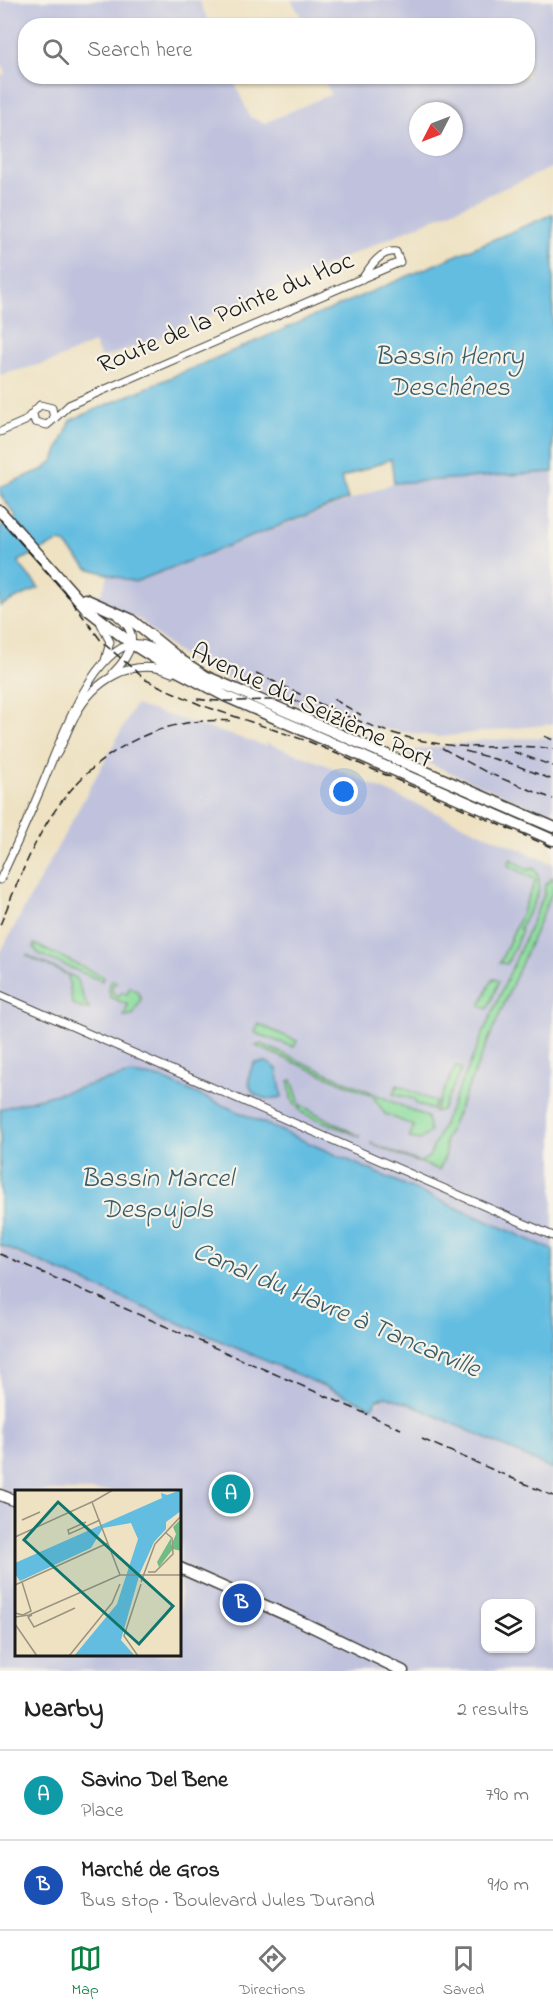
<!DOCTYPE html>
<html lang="en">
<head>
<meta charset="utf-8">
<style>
  body { margin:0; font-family:"Indie Flower",sans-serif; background:#f6f6f6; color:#222 }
  .controls { position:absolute; right:18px; bottom:18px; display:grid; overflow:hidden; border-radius:12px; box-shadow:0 2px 4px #0004 }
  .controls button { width:54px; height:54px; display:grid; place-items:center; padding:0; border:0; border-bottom:2px solid #e0e0e0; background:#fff; color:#222; font:30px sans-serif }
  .compass { position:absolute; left:409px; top:102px; width:54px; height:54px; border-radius:50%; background:#fff; box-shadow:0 2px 4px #0004; rotate:228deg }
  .you { position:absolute; left:344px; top:792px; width:21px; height:21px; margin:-15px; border:4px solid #fff; border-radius:50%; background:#1a73e8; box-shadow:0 0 0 9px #1a73e833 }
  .badge { display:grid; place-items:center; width:39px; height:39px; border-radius:50%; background:#0b8043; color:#fff; font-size:20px; font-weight:700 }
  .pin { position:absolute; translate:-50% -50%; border:3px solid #fff; box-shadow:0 2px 6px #0006 }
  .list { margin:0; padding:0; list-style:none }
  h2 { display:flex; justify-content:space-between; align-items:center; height:78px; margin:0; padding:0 24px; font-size:26px }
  h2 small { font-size:20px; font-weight:400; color:#767676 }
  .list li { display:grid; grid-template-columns:39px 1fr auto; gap:18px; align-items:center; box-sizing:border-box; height:90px; padding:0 24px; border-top:2px solid #e0e0e0 }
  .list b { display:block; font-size:22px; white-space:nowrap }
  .list p { margin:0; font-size:20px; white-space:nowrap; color:#767676 }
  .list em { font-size:20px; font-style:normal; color:#767676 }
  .icon { flex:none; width:33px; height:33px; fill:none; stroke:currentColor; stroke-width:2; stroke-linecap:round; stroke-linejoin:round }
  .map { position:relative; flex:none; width:553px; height:1671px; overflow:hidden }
  .search { position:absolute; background:#fff; box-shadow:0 2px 4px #0004; left:18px; right:18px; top:18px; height:66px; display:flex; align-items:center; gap:15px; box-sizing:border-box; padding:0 21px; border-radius:24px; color:#767676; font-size:22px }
  .sheet { height:258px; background:#fff }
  nav { display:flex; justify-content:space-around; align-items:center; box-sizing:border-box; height:84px; border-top:2px solid #e0e0e0; background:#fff; font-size:16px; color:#767676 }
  nav a { display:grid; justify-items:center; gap:3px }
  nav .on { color:#0b8043 }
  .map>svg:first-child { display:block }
</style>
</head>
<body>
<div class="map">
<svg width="553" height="1671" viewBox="0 0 553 1671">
  <rect width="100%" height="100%" fill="#f7f3e8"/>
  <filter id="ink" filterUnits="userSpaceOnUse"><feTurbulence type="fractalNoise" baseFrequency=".0167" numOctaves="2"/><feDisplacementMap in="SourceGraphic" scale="12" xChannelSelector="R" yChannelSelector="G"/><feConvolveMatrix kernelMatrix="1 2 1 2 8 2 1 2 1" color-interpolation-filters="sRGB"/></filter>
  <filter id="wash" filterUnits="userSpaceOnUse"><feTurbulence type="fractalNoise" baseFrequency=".008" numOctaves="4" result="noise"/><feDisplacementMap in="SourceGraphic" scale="24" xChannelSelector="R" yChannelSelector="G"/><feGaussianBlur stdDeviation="1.35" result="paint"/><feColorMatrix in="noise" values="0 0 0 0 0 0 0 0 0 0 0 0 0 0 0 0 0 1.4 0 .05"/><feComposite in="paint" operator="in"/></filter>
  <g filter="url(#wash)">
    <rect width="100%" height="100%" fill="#eee2c3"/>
    <!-- industrial -->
    <path fill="#c0c2dd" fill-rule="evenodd" d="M0 0H199L210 25 26 26V76L232 77 250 117 264 123 331 94 322 77 528 76V26L306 25 291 0H553V167L152 341 101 358 94 343 53 361 0 375V76L6 73 0 59ZM418 111H454V147H418Z
      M553 472V724L439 737 356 725 333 713 308 706 280 702V694H265L225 678 227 674 223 672 221 676 206 669 209 661 204 659 199 666 175 651 140 620 97 603 109 574 136 582 394 483Z
      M135 705 266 746 267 743 324 764 553 864V1250L161 1078 130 1074 0 1109V953Z
      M553 737V816L402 752 484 740Z
      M0 1245 372 1407 386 1396 410 1404 553 1469V1671H0ZM16 1491H180V1654H16ZM486 1604H530V1648H486Z"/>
    <!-- green -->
    <path fill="#8adc9d" stroke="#537c5c" stroke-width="1.5" d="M511 859 528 870 534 868C549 889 528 910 520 928L521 933 507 964 500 963 536 880 508 865Z
      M553 877V890L445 1141 446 1154 439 1170 370 1143 416 1162H421L429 1157 544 895 545 885Z
      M34 944 104 977 102 981 40 955 34 948Z
      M26 955 76 978 85 1002 90 1009 80 1008 72 1003 68 975Z
      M493 978 499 981 488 1009 480 1006Z
      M112 980 117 982 112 986V992L118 996 123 992 127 994 130 987 137 991 141 999 133 1015 124 1016 128 1005 110 997 108 988Z
      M258 1024 297 1041 294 1047 255 1033Z
      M261 1044 427 1117 430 1132 420 1140 409 1138 414 1126 385 1114 373 1096 256 1046Z
      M456 1066 462 1069 442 1110 434 1112Z
      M292 1080 300 1105 361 1137 302 1113 291 1098 289 1081Z
      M397 1085 436 1102 432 1110 416 1104 414 1099 393 1094Z"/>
    <!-- water -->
    <path fill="#63bde1" stroke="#406c7e" stroke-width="1.5" d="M553 214V472L394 483 391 459 341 478 348 499 135 582 87 568 64 543 58 542 19 561 20 565 39 588 0 606V528L17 517 0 494V487L44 469 54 460 71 420Z
      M267 1062 277 1069 282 1097 268 1099 255 1095C247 1085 247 1074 255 1063Z
      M130 1074 161 1078 553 1250V1469L410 1404 386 1396 377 1400 372 1407 0 1245V1109Z"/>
  </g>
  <g filter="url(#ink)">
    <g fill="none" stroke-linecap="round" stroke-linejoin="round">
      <!-- minor casing -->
      <g stroke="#3c3a35" stroke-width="9">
        <path id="minor" d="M54 419 69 405 400 262 396 252C380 250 370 267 362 279
          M0 432 25 421 40 405 52 408 54 419 47 425 35 422 33 414
          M101 624 110 642 105 661
          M113 673C130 656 142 634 118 617
          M57 754C64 742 68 728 75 716 94 680 132 656 172 673
          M0 880C14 850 28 819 41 788 56 753 89 651 133 644 151 641 170 661 186 669
          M0 995 553 1236"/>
      </g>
      <!-- secondary casing -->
      <g stroke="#3c3a35" stroke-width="13">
        <path id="secondary" d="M0 511 87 609 132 644 164 664 225 696 553 840
          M85 599 130 619 182 661 205 676 553 827
          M0 1495 16 1501
          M180 1568 302 1622 403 1671"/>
      </g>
      <!-- minor -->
      <use href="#minor" stroke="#fff" stroke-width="7"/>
      <!-- secondary -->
      <use href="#secondary" stroke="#fff" stroke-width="10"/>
      <!-- rail -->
      <path stroke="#1c1c1c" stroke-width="1.5" stroke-dasharray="9 4.5" stroke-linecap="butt" d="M0 519 61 587 102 642 146 680 201 705 310 742 553 848
        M256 673C320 703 376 736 448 745 483 750 518 743 553 749
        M197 699C235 705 273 695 310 704
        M333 699 361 715
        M544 736 553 740
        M442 748 488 773 553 799
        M465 751 513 764 553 780
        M514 752 553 766
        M0 925C13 894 25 862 41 833 80 762 149 715 232 721
        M0 1254 401 1429
        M422 1439 553 1496"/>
    </g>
  </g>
  <g text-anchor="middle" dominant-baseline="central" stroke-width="4.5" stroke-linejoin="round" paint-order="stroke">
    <!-- street labels -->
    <g font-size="26" fill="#1c1c1c" stroke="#f7f3e8">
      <text transform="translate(226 314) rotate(-23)">Route de la Pointe du Hoc</text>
      <text transform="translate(311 707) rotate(25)">Avenue du Seizième Port</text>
    </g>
    <!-- water labels -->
    <g font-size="27" font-style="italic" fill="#385c6b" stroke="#f7f3e8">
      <text x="449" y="357">Bassin Henry<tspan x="449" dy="31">Deschênes</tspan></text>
      <text x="157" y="1179">Bassin Marcel<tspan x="157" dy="31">Despujols</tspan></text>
      <text transform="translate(336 1311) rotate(23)">Canal du Havre à Tancarville</text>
    </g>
  </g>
  <!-- overview -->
  <g transform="translate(15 1490)">
    <rect width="166" height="166" fill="#eee2c3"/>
    <path d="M165 30 166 61 158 59 144 77 142 72 156 48V56L161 44 158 37Z" fill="#6fbc84"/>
    <path d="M166 0V21L151 32V39L139 52 125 83 106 150 120 166H59L102 114 123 49 116 33 88 38 76 58 5 91 0 84V73L147 8 146 3 152 5Z" fill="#63bde1"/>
    <path fill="none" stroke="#9a9380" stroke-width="1.5" d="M79 11 98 0M77 12 105 85M7 30 25 22M71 32 53 40 54 44 85 30M0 47 79 11M133 82H140L158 64 157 48 150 42M126 92 140 54 167 25M0 95 93 53M0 123 8 125 16 121 7 92M17 125 13 127 19 137 60 118M0 127 14 125 105 85H167M0 134 22 166M54 166 97 113 105 94M123 166 109 146 126 94"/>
    <path fill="#0f766e" fill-opacity="0.15" stroke="#0f766e" stroke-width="3" d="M43 12 158 116 124 154 9 50Z"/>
    <rect width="166" height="166" fill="none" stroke="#1c1c1c" stroke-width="3"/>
  </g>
</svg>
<div class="controls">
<button><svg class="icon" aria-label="layers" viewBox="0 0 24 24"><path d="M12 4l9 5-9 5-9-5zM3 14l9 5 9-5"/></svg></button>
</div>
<svg class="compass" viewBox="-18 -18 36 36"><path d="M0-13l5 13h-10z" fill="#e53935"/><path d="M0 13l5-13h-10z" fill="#767676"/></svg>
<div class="you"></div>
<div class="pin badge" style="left:231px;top:1494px;background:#0f9aa8">A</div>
<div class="pin badge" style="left:242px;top:1603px;background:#1a4fb4">B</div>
<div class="search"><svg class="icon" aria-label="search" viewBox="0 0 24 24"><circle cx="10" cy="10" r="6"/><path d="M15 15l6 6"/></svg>Search here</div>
</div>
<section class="sheet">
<h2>Nearby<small>2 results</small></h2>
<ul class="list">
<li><span class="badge" style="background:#0f9aa8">A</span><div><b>Savino Del Bene</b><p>Place</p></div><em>790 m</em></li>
<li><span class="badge" style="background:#1a4fb4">B</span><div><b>Marché de Gros</b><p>Bus stop · Boulevard Jules Durand</p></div><em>910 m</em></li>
</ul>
</section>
<nav>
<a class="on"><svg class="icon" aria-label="map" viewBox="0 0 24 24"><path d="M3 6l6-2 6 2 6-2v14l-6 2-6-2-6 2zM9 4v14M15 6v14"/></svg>Map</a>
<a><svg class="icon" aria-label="directions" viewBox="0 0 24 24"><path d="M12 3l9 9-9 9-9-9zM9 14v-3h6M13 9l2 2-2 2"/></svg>Directions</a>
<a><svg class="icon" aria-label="saved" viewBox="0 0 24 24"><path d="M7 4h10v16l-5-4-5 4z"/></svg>Saved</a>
</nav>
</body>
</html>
